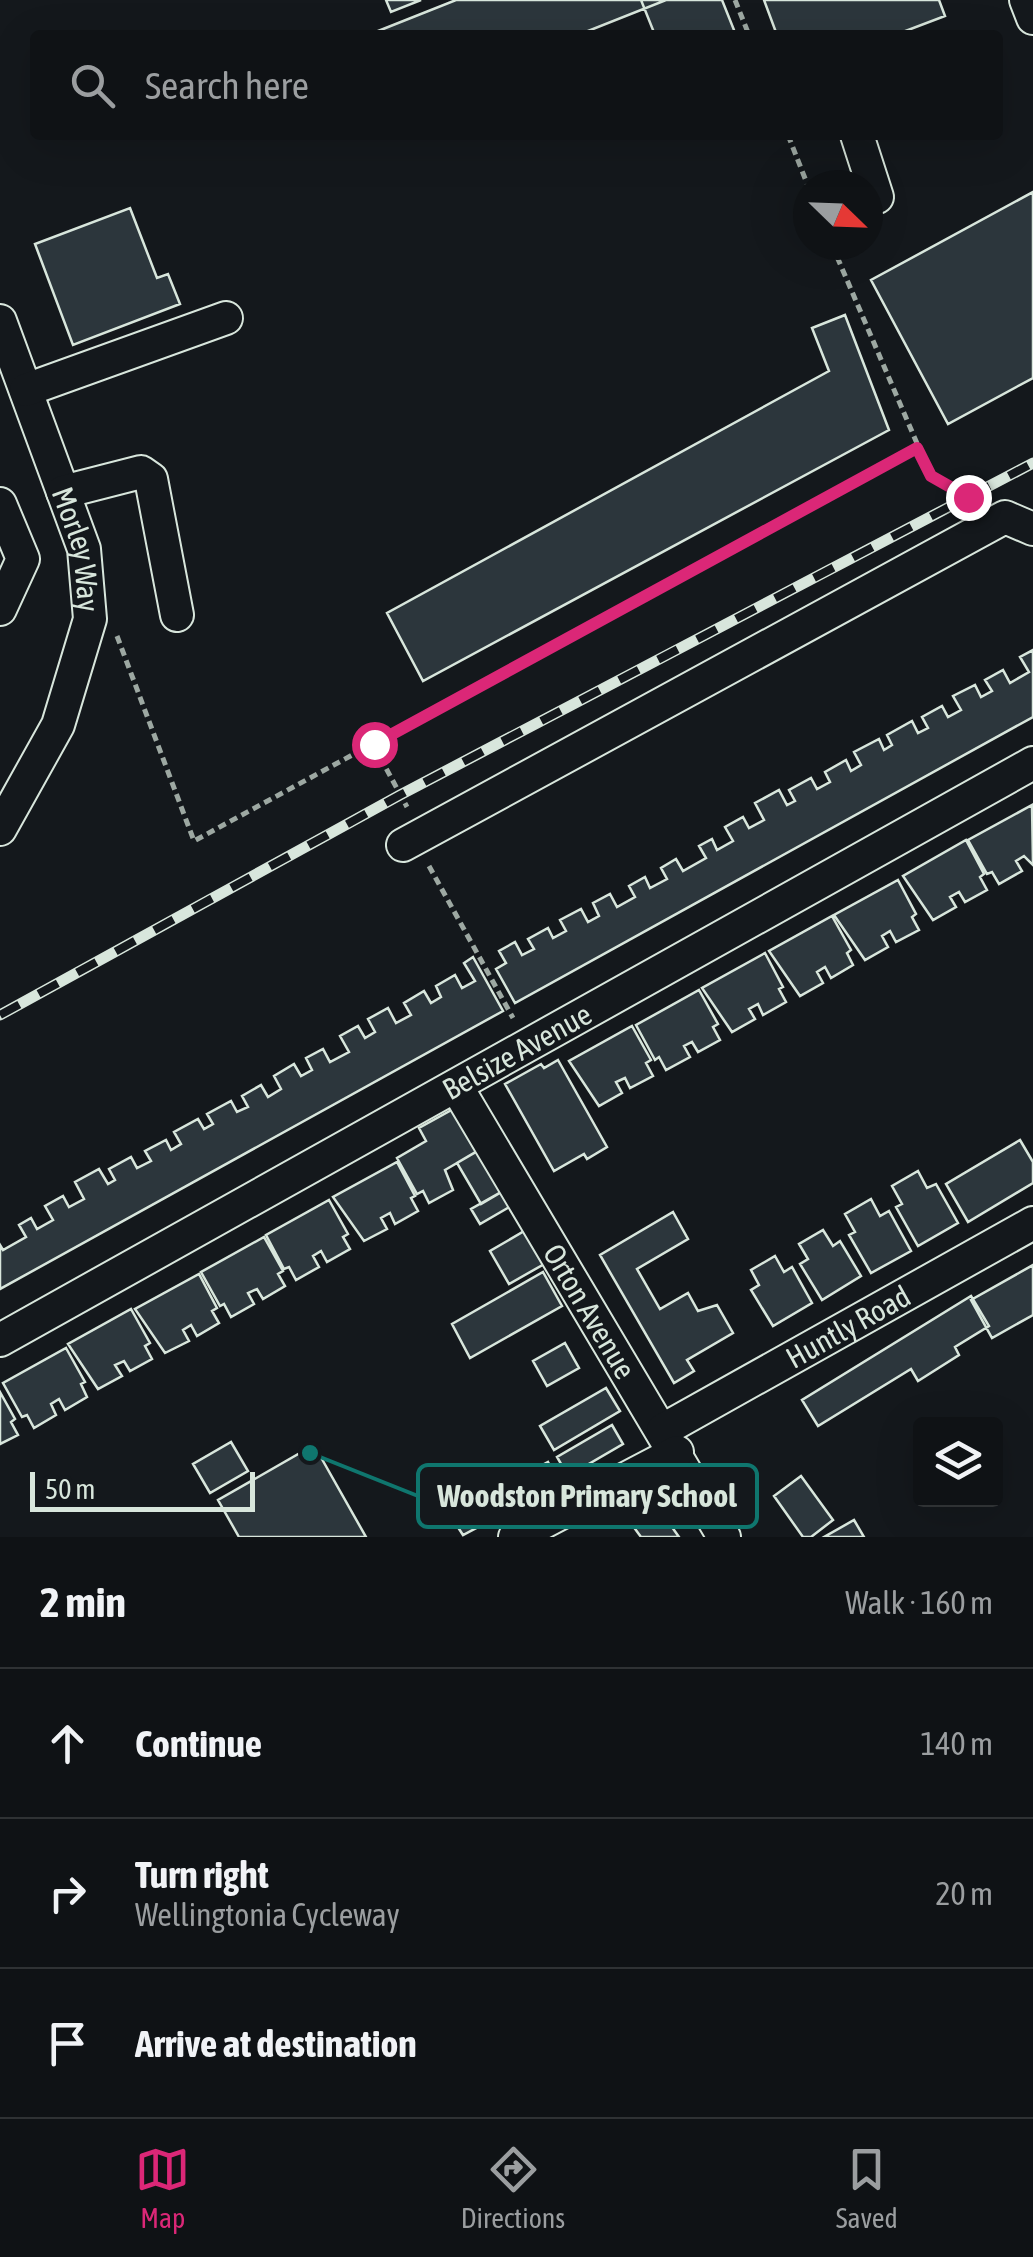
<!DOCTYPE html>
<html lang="en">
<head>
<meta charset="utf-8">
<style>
  body { margin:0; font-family:"Asap Condensed",sans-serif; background:#181b1e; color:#f1f3f6 }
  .controls { position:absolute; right:30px; bottom:30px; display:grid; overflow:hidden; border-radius:10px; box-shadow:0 10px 40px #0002 }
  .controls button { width:90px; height:90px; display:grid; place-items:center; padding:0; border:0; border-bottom:2px solid #2f3234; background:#0f1215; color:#f1f3f6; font:50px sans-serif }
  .compass { position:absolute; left:793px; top:170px; width:90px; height:90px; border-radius:50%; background:#0f1215; box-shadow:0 10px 40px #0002; rotate:113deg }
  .scale { position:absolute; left:30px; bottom:25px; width:225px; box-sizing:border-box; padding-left:10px; border:5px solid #d8e6dc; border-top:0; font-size:28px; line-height:35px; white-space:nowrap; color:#d8e6dc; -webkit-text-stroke:8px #14181c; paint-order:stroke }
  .stop { position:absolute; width:30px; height:30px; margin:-22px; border:8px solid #db2777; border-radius:50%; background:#fff }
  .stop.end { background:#db2777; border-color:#fff; box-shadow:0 2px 10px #0008 }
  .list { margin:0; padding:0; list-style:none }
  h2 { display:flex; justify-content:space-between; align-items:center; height:130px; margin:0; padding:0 40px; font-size:42px }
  h2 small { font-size:32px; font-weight:400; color:#9b9ea0 }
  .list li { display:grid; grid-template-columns:65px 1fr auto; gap:30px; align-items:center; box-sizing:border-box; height:150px; padding:0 40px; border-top:2px solid #2f3234 }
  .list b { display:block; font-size:38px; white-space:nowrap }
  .list p { margin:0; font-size:32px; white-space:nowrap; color:#9b9ea0 }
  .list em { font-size:32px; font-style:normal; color:#9b9ea0 }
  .icon { flex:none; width:55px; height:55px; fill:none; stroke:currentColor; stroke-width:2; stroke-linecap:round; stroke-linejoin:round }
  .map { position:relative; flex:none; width:1033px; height:1537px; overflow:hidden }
  .search { position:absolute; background:#0f1215; box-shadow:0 10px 40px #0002; left:30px; right:30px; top:30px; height:110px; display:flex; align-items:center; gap:25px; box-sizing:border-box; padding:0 35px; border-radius:10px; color:#9b9ea0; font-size:38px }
  .sheet { height:580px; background:#0f1215 }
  nav { display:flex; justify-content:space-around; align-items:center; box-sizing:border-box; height:140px; border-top:2px solid #2f3234; background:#0f1215; font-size:28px; color:#9b9ea0 }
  nav a { display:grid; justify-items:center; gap:5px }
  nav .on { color:#db2777 }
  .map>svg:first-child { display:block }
</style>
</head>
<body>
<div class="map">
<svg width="1033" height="1537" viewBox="0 0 1033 1537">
  <rect width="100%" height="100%" fill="#14181c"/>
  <!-- building -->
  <path fill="#2c363c" stroke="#d8e6dc" stroke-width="2.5" d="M386 0H421L391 12Z
    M456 0H666L578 35H368Z
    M641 0H722L736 35H655Z
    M764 0H939L945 16 895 35H777Z
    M1033 192V378L948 424 871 280Z
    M130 208 157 278 168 274 180 304 73 345 35 244Z
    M845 315 889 430 423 681 387 613 829 371 812 328Z
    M1033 650V717L515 1003 496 969 506 963 499 951 515 942 522 955 534 949 528 939 548 928 553 938 566 931 560 920 581 909 588 922 599 916 593 903 610 894 617 907 635 897 629 886 645 877 650 888 667 879 661 868 676 859 683 871 706 858 699 846 712 839 717 850 733 841 725 827 743 817 749 828 764 820 755 803 779 790 787 805 795 801 789 790 811 778 817 789 830 782 825 772 846 760 851 771 861 765 854 752 879 739 884 750 892 745 887 735 912 721 918 733 928 728 922 717 942 706 948 717 961 710 953 696 975 685 981 697 992 691 985 680 1003 670 1010 683 1029 672 1020 657Z
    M1032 805 1033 865 1024 856 1016 861 1022 871 999 884 992 872 987 874 968 840Z
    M966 840 984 874 980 877 987 890 965 902 959 892 950 897 956 907 933 920 903 876Z
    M898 880 916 914 912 917 919 930 896 942 890 931 882 936 888 947 865 960 834 915Z
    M832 916 851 950 847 953 853 965 831 978 825 967 817 972 823 983 800 996 769 951Z
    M765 953 783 987 779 989 786 1002 763 1015 758 1004 749 1009 755 1019 732 1032 702 988Z
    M473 957 503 1011 0 1289V1245L3 1250 26 1237 19 1225 31 1218 37 1229 53 1220 45 1206 63 1196 69 1207 84 1199 75 1182 99 1169 108 1184 115 1180 109 1169 131 1157 137 1168 151 1161 145 1151 166 1140 171 1150 181 1144 174 1132 198 1119 204 1129 213 1124 207 1114 231 1101 237 1112 248 1107 242 1096 261 1085 268 1097 281 1089 274 1076 294 1064 301 1076 312 1070 306 1058 323 1049 330 1062 349 1052 340 1036 358 1026 365 1038 375 1032 368 1019 388 1008 396 1023 411 1015 404 1003 424 991 431 1003 441 997 436 986 455 975 462 988 475 981 464 963Z
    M699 990 718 1024 713 1027 720 1040 698 1052 692 1042 684 1046 690 1057 666 1070 659 1057 655 1060 636 1025Z
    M632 1026 651 1060 646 1063 653 1076 630 1088 625 1078 616 1082 622 1093 599 1106 569 1061Z
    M558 1060 607 1147 587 1159 584 1154 554 1171 505 1084 541 1064 544 1068Z
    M457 1107 481 1149 445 1170 453 1190 429 1203 423 1191 417 1194 397 1158 426 1141 419 1128Z
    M1020 1140 1033 1162V1183L968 1222 946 1184Z
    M479 1150 503 1191 481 1204 457 1163Z
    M397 1162 415 1196 411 1198 418 1211 395 1224 390 1213 381 1218 387 1229 364 1241 333 1197Z
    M918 1171 927 1188 936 1184 958 1223 918 1246 896 1207 902 1204 892 1186Z
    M503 1191 511 1206 480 1224 471 1209Z
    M871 1199 880 1216 889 1211 911 1251 871 1273 849 1235 855 1232 845 1214Z
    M329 1200 348 1234 343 1237 350 1249 327 1262 321 1251 313 1256 319 1267 296 1280 289 1267 284 1269 266 1235Z
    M673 1212 688 1239 637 1269 660 1309 688 1293 698 1311 717 1305 733 1333 687 1360 694 1371 674 1383 600 1255Z
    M526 1230 546 1263 509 1284 490 1251Z
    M823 1230 833 1246 840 1241 861 1276 822 1300 800 1264 808 1259 799 1244Z
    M264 1237 283 1271 278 1274 285 1286 263 1299 257 1289 248 1293 254 1304 231 1317 224 1304 220 1306 201 1272Z
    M775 1256 784 1272 792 1267 812 1303 773 1326 751 1290 759 1285 751 1270Z
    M1033 1265V1315L992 1338 971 1300Z
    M543 1272 562 1306 470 1358 452 1324Z
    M199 1274 217 1308 212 1311 219 1323 197 1336 191 1325 183 1330 189 1341 165 1353 135 1309Z
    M971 1296 989 1326 955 1347 959 1355 918 1381 911 1369 818 1426 802 1400Z
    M131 1309 150 1343 145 1346 152 1359 130 1371 124 1361 115 1365 122 1376 98 1389 68 1344Z
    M565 1343 579 1368 547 1386 533 1361Z
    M66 1348 85 1382 81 1384 87 1397 65 1410 59 1399 51 1404 56 1415 34 1428 27 1415 22 1417 3 1383Z
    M606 1388 620 1411 554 1450 540 1426Z
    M0 1392 15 1419 11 1422 18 1435 0 1444Z
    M612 1425 623 1444 568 1476 557 1457Z
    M231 1442 248 1471 210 1493 193 1464Z
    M314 1445 366 1537H239L218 1500Z
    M548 1462 560 1484 463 1535 450 1515Z
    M801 1476 833 1520 811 1537H803L774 1496Z
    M645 1489 679 1537H641L619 1507Z
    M854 1520 864 1537H824Z"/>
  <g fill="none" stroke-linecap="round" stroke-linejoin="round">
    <!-- minor casing -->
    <g stroke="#d8e6dc" stroke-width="36">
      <g id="minor">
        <path d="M1026 0 1033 18"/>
        <path d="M857 135 877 197"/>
        <path id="s1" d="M0 321 84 549 90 619 58 725 0 829"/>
        <path d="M26 390 226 318"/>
        <path d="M63 492 141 472 151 479 177 615"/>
        <path d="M0 504 23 559 0 609"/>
        <path d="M403 845 1005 517 1033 529"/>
        <path id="s2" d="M456 1086 724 1537"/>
        <path id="s3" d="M0 1340 1033 763"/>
        <path id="s4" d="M663 1430 1033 1223"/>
        <path d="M515 1537 677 1452"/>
      </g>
    </g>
    <!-- path -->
    <path stroke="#9da8a2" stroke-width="5" stroke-dasharray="8 5" stroke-linecap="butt" d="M735 0 749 35
      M788 135 808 186
      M832 245 931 476 972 499
      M117 636 194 841 917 448
      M374 746 407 807
      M429 866 513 1018"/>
    <!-- minor -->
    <use href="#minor" stroke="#14181c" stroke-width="32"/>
    <!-- rail casing -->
    <g stroke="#d8e6dc" stroke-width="11">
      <path id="rail" d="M0 1015 400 795 1033 463"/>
    </g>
    <!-- rail -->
    <use href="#rail" stroke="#14181c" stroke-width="8" stroke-dasharray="22" stroke-linecap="butt"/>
  </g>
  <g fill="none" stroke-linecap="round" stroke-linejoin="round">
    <!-- route -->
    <path stroke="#db2777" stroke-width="12" d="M374 744 917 448 931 476 968 497"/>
  </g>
  <g text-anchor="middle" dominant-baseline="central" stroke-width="8" stroke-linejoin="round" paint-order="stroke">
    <!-- street labels -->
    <g font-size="30" fill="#d8e6dc" stroke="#14181c">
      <text stroke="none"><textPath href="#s1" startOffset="242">Morley Way</textPath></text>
      <text stroke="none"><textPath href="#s3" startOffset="592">Belsize Avenue</textPath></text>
      <text stroke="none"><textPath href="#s2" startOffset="262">Orton Avenue</textPath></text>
      <text stroke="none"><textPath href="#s4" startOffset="212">Huntly Road</textPath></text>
    </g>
  </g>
  <!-- callouts -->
  <path fill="none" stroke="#0f766e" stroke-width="4" d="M310 1453L418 1496"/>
  <circle fill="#0f766e" stroke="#14181c" stroke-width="4" cx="310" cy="1453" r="10"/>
  <rect fill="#14181c" stroke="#0f766e" stroke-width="4" x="418" y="1465" width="339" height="62" rx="10"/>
  <g font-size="32" text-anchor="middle" font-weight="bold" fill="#d8e6dc">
    <text x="587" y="1507">Woodston Primary School</text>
  </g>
</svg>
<div class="controls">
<button><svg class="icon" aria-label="layers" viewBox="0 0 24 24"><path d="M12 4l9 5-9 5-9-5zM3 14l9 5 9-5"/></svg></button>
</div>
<svg class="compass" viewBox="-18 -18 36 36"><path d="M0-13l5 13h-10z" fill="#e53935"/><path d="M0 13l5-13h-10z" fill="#9b9ea0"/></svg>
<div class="scale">50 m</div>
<div class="stop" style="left:374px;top:744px"></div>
<div class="stop end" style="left:968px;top:497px"></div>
<div class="search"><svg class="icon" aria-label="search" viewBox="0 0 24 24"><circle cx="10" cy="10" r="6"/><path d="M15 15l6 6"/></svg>Search here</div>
</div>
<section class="sheet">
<h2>2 min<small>Walk · 160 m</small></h2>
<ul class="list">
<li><svg class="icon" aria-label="ahead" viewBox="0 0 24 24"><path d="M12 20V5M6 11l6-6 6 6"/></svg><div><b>Continue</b></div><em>140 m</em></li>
<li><svg class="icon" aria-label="right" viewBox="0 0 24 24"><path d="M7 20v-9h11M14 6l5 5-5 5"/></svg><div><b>Turn right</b><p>Wellingtonia Cycleway</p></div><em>20 m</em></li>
<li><svg class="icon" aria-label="arrive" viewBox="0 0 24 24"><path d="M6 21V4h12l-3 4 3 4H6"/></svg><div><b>Arrive at destination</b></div></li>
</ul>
</section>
<nav>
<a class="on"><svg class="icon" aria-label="map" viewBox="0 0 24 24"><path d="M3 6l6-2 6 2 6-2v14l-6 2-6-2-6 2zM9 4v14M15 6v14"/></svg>Map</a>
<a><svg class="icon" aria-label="directions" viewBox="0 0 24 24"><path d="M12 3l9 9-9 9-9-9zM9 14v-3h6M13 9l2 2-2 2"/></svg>Directions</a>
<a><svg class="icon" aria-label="saved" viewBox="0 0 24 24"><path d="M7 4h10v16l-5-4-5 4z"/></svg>Saved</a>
</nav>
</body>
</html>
